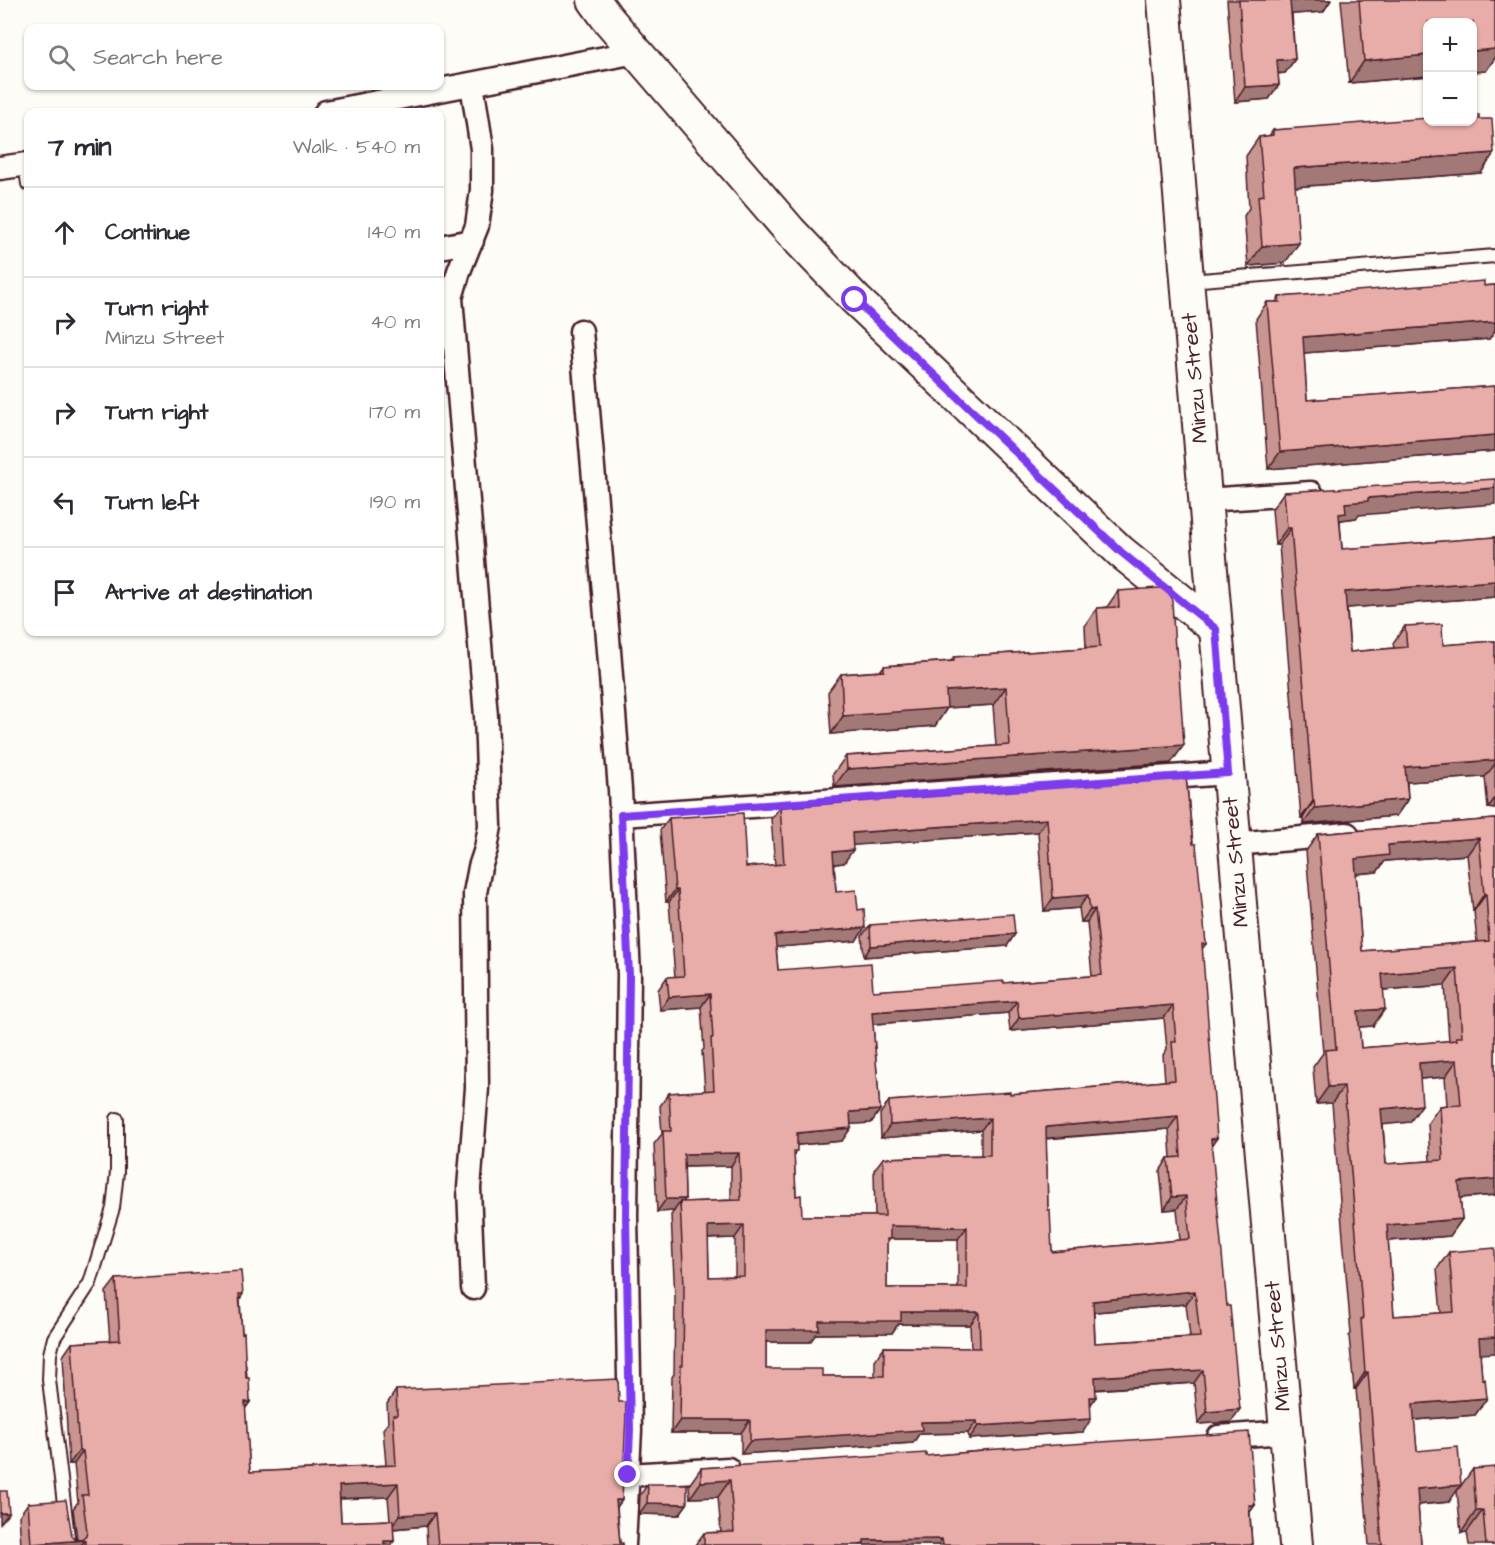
<!DOCTYPE html>
<html lang="en">
<head>
<meta charset="utf-8">
<style>
  body { margin:0; font-family:"Architects Daughter",sans-serif; background:#f7f7f7; color:#2b2b33 }
  .controls { position:absolute; right:18px; top:18px; display:grid; overflow:hidden; border-radius:12px; box-shadow:0 2px 4px #0004 }
  .controls button { width:54px; height:54px; display:grid; place-items:center; padding:0; border:0; border-bottom:2px solid #e1e1e2; background:#fff; color:#2b2b33; font:30px sans-serif }
  .stop { position:absolute; width:18px; height:18px; margin:-14px; border:4px solid #7c3aed; border-radius:50%; background:#fff }
  .stop.end { background:#7c3aed; border-color:#fff; box-shadow:0 2px 6px #0008 }
  .list { margin:0; padding:0; list-style:none }
  h2 { display:flex; justify-content:space-between; align-items:center; height:78px; margin:0; padding:0 24px; font-size:26px }
  h2 small { font-size:20px; font-weight:400; color:#7c7c81 }
  .list li { display:grid; grid-template-columns:39px 1fr auto; gap:18px; align-items:center; box-sizing:border-box; height:90px; padding:0 24px; border-top:2px solid #e1e1e2 }
  .list b { display:block; font-size:22px; white-space:nowrap }
  .list p { margin:0; font-size:20px; white-space:nowrap; color:#7c7c81 }
  .list em { font-size:20px; font-style:normal; color:#7c7c81 }
  .icon { flex:none; width:33px; height:33px; fill:none; stroke:currentColor; stroke-width:2; stroke-linecap:round; stroke-linejoin:round }
  .map { position:relative; flex:none; width:1495px; height:1545px; overflow:hidden }
  .search { position:absolute; background:#fff; box-shadow:0 2px 4px #0004; left:24px; top:24px; width:420px; height:66px; display:flex; align-items:center; gap:15px; box-sizing:border-box; padding:0 21px; border-radius:12px; color:#7c7c81; font-size:22px }
  .panel { position:absolute; background:#fff; box-shadow:0 2px 4px #0004; left:24px; top:108px; width:420px; height:528px; border-radius:12px }
  .map>svg:first-child { display:block }
</style>
</head>
<body>
<div class="map">
<svg width="1495" height="1545" viewBox="0 0 1495 1545">
  <rect width="100%" height="100%" fill="#fdfcf7"/>
  <filter id="ink" filterUnits="userSpaceOnUse"><feTurbulence type="fractalNoise" baseFrequency=".0167" numOctaves="2"/><feDisplacementMap in="SourceGraphic" scale="12" xChannelSelector="R" yChannelSelector="G"/><feConvolveMatrix kernelMatrix="1 2 1 2 8 2 1 2 1" color-interpolation-filters="sRGB"/></filter>
  <g filter="url(#ink)">
    <g fill="none" stroke-linecap="round" stroke-linejoin="round">
      <!-- lane casing -->
      <g stroke="#4a1f2b" stroke-width="16">
        <path id="lane" d="M25 164 28 184
          M1189 281 1495 256
          M69 1545 49 1380 50 1354 54 1338 90 1283 113 1208 117 1172V1119"/>
      </g>
      <!-- street casing -->
      <g stroke="#4a1f2b" stroke-width="27">
        <path id="street" d="M472 84 482 149V190L477 226 459 271 451 298 486 716 490 826 486 849 480 867 475 893 477 1088 469 1188 473 1288
          M326 112 636 52
          M0 168 28 164
          M440 247 472 241
          M581 331 608 638 620 790 629 975 626 1216 630 1430 624 1545
          M1205 500 1311 493
          M621 815 1228 773
          M1235 844 1347 834
          M1219 1437 1286 1432
          M628 1475 728 1469"/>
      </g>
      <!-- secondary casing -->
      <g stroke="#4a1f2b" stroke-width="36">
        <path id="secondary" d="M594 0 607 18 790 231 855 299 1121 552 1216 629
          M1164 0 1213 594 1296 1545"/>
      </g>
      <!-- lane -->
      <use href="#lane" stroke="#fdfcf7" stroke-width="12"/>
      <!-- street -->
      <use href="#street" stroke="#fdfcf7" stroke-width="22"/>
      <!-- secondary -->
      <use href="#secondary" stroke="#fdfcf7" stroke-width="32"/>
    </g>
    <!-- wall -->
    <path fill="#c89590" stroke="#4a1f2b" stroke-width="1.5" fill-rule="evenodd" d="M1227 0H1331L1323 12 1292 14 1295 59 1285 73 1278 74 1279 85 1269 99 1235 102Z
      M1341 0H1495V58L1486 71 1473 72V22H1428V76L1349 83Z
      M1479 119 1494 153 1481 173 1295 187 1285 263 1248 266 1244 216 1249 208 1246 156 1259 137 1269 136 1273 130Z
      M1495 285V331L1489 339 1304 353 1307 400 1495 386V451L1268 469 1256 319 1267 302H1276L1279 297Z
      M1284 492 1359 515 1356 518 1341 520 1340 522 1342 549 1495 537V597L1347 608 1350 652 1394 648 1393 643 1405 626 1443 645 1495 641V809L1488 808 1485 777H1482L1407 782 1408 799 1396 816 1303 824V818H1301L1279 545H1275L1272 509Z
      M1118 591 1171 763 834 787 833 774 846 756 996 746 993 705 947 708 935 726 831 734 828 692 841 674 880 671 884 666 951 661 954 657 1086 648 1085 626 1097 608 1107 607Z
      M1186 777 1193 844 1206 944 1202 949 1211 1146 1231 1422 1198 1424 1194 1383 1095 1390 1083 1432 969 1439 968 1433 919 1434 913 1443 741 1454V1433H671L672 1377 674 1374 675 1299 671 1215 674 1211 657 1212 654 1144 662 1134 660 1106 669 1093 705 1091 702 1051 704 1049 701 1007 660 1010 658 990 667 977H675L669 902H666L660 830 669 818 746 867 775 865 771 819 780 807ZM1038 832 1044 911 1079 908 1081 922H1087L1092 976 1004 983 873 991 778 970 776 947 856 941 836 892 834 864 844 863 853 845ZM1008 1013 1010 1031 1164 1018 1167 1049 1163 1055 1165 1081 1075 1089 1010 1094 889 1101 880 1114 881 1138 981 1130V1155L883 1158 874 1170 875 1216H802L796 1196 794 1155 797 1145 842 1141 850 1124 871 1123 880 1110 873 1024ZM1169 1129 1171 1158H1168L1160 1171 1164 1210 1177 1209 1180 1240 1052 1252 1048 1210 1046 1139ZM731 1166V1200L683 1202 685 1199 684 1167ZM735 1238V1276L709 1277 708 1239ZM890 1239H958V1288H887V1243ZM1186 1304 1190 1337 1095 1343 1094 1312ZM898 1324 970 1325 971 1348 884 1347 875 1360V1376H822L766 1369V1342H810L816 1334 892 1333Z
      M1495 819V1195L1460 1198 1462 1219 1450 1236 1388 1241 1394 1316 1441 1313 1437 1269 1449 1252 1480 1354 1482 1379 1487 1398 1475 1415 1414 1420 1417 1451 1449 1502 1418 1505 1421 1545H1369L1356 1389H1354L1349 1336 1351 1334 1332 1103 1316 1104 1313 1067 1323 1053 1306 851 1318 834ZM1467 855 1473 911H1474L1477 942 1362 951 1356 874 1377 872 1385 861ZM1445 985 1449 1041 1361 1048 1359 1027 1373 1026 1383 990ZM1445 1077 1447 1105 1440 1106 1428 1123 1430 1161 1386 1164 1383 1124 1410 1122 1420 1079Z
      M870 925 1015 934 1007 946 864 957 862 936Z
      M116 1279 243 1294 240 1299 242 1333 250 1402 245 1409 250 1472 386 1465 383 1429 388 1423 387 1404 396 1390 622 1500 617 1507 620 1543 623 1545H427L426 1526 393 1529 394 1541 391 1545H21L19 1516 28 1503 75 1539H77L73 1509 78 1502 74 1464H69L63 1356 72 1343 110 1341 106 1292ZM388 1497 390 1520 341 1522 340 1499Z
      M983 1450 1255 1505 1250 1512 1252 1545H695L704 1533 721 1532 718 1497 690 1498 689 1485 701 1468 926 1456 981 1451Z
      M1473 1469 1495 1545H1469L1467 1532 1461 1533 1457 1491Z
      M648 1484 687 1504 679 1515 639 1514 640 1495Z"/>
    <!-- shaded-wall -->
    <path fill="#a27976" stroke="#4a1f2b" stroke-width="1.5" d="M1301 0H1331L1323 12 1280 15 1290 1Z
      M1495 49V58L1486 71 1473 72V51Z
      M1428 55V76L1349 83 1364 61Z
      M1295 59 1285 73 1267 74 1277 60Z
      M1279 85 1269 99 1235 102 1245 87Z
      M1494 153 1481 173 1280 188 1294 168Z
      M1299 243 1285 263 1248 266 1262 246Z
      M1495 322V331L1489 339 1291 354 1303 337Z
      M1495 435V451L1268 469 1280 452Z
      M1495 488V504L1359 515 1356 518 1341 520 1334 530 1327 531 1345 503 1368 498Z
      M1287 528H1291L1279 545H1275Z
      M1495 581V597L1334 609 1345 592Z
      M1006 687 993 705 947 708 935 726 831 734 843 716 946 691Z
      M1184 745 1171 763 834 787 847 769Z
      M1495 760V764L1485 777H1482L1394 783 1405 767Z
      M1495 798V809L1488 808Z
      M1408 799 1396 816 1303 824 1315 808Z
      M1313 801H1314L1303 818H1301Z
      M1047 819 1038 832 843 846 852 833Z
      M1479 838 1467 855 1385 861 1377 872 1343 875 1355 859 1388 845Z
      M853 850 844 863 824 865 833 852Z
      M675 890H678L669 902H666Z
      M1484 894H1486L1474 911H1473Z
      M1088 895 1079 908 1044 911 1053 898Z
      M1095 909 1087 922H1081L1090 910Z
      M865 928 856 941 766 948 775 935Z
      M1015 934 1007 946 864 957 871 946Z
      M1457 968 1445 985 1370 991 1382 974Z
      M710 994 701 1007 660 1010 669 997Z
      M1017 1001 1008 1013 863 1025 872 1012Z
      M1173 1005 1164 1018 1010 1031 1019 1018Z
      M1385 1009 1373 1026 1346 1028 1358 1011Z
      M1457 1060 1445 1077 1407 1080 1419 1063Z
      M1344 1086 1332 1103 1316 1104 1328 1087Z
      M1422 1105 1410 1122 1370 1126 1381 1109Z
      M880 1110 871 1123 841 1125 850 1112Z
      M1178 1116 1169 1129 1037 1139 1046 1127Z
      M990 1118 981 1130 881 1138 890 1125Z
      M851 1128 842 1141 788 1146 797 1133Z
      M1217 1138 1208 1151 1211 1139Z
      M739 1153 731 1166 675 1167 684 1154Z
      M1495 1179V1195L1447 1199 1459 1182Z
      M1186 1196 1177 1209 1164 1210 1172 1197Z
      M666 1199H685L680 1206V1202L674 1211 657 1212Z
      M1462 1219 1450 1236 1375 1242 1387 1225Z
      M744 1225 735 1238 699 1239 708 1226Z
      M890 1226 967 1227 958 1239H890L881 1251Z
      M1195 1291 1186 1304 1084 1313 1093 1301Z
      M901 1312H979L970 1325 898 1324 892 1333 816 1334 810 1342H757L766 1330 819 1321Z
      M1495 1337V1353L1467 1355 1479 1338Z
      M1203 1370 1194 1383 1086 1390 1095 1377Z
      M1365 1372H1368L1356 1389H1354Z
      M1090 1397H1096L1087 1410Z
      M1487 1398 1475 1415 1401 1421 1413 1404Z
      M245 1402H250L240 1416Z
      M1240 1409 1231 1422 1198 1424 1207 1412Z
      M1091 1419 1083 1432 969 1439 978 1426Z
      M680 1420H750L741 1433H671Z
      M977 1421 968 1433 919 1434 913 1443 741 1454 750 1441 921 1422Z
      M79 1451H83L74 1464H69Z
      M730 1480 718 1497 690 1498 701 1482Z
      M398 1483 388 1497 330 1499 339 1486Z
      M1461 1485 1449 1502 1405 1506 1417 1489Z
      M616 1500H622L612 1514Z
      M647 1503 687 1504 679 1515 639 1514Z
      M1249 1505H1255L1243 1521Z
      M1483 1510 1467 1532 1461 1533 1476 1511Z
      M0 1513H9L0 1524Z
      M435 1513 426 1526 390 1529 400 1515Z
      M942 1539 938 1545H857L864 1540Z
      M85 1540 81 1545H31V1544Z
      M384 1541H394L391 1545H382Z"/>
    <!-- building -->
    <path fill="#e8ada8" stroke="#4a1f2b" stroke-width="1.5" fill-rule="evenodd" d="M1239 0H1301L1290 1 1295 59 1277 60 1279 85 1245 87Z
      M1359 0H1495V49L1473 51V22H1428V55L1364 61Z
      M1473 115H1479V119H1492L1494 153 1294 168 1299 243 1262 246 1258 196 1264 195 1259 137 1273 135V130L1428 118V122H1473Z
      M1484 281V286L1495 285V322L1303 337 1307 400 1495 386V435L1280 452 1267 302H1280L1279 297Z
      M1495 479V488L1368 498V501L1345 503 1346 513 1339 514 1342 549 1495 537V581L1345 592 1350 652 1407 647 1405 626 1442 624 1443 645 1495 641V760L1405 767 1408 799 1315 808 1314 801H1313L1291 528H1287L1284 492Z
      M1171 587 1175 648 1177 647 1184 745 847 769 846 756 1010 745 1006 687 946 691 947 708 843 716 841 674 884 671V666L954 661V657L1100 647 1097 608 1119 607 1118 591Z
      M1186 777 1193 844H1196L1206 944H1202L1217 1138 1211 1139 1227 1306H1230L1240 1409 1207 1412 1203 1370 1095 1377 1096 1397H1090L1091 1419 978 1426 977 1421 921 1422 922 1430 750 1441V1420H680L681 1365H683L684 1286 680 1202 741 1200 739 1153 684 1154 685 1199H666L663 1131H671L669 1093 714 1090 711 1038H713L710 994 669 997 667 977 684 976 678 890H675L669 818 743 813 746 867 784 864 780 807ZM1047 819 1053 898 1088 895 1090 910 1095 909 1102 975 1004 983V981L873 991 871 963 778 970 775 935 865 928 864 909 858 910 856 890 836 892 833 852 853 850 852 833ZM1017 1001 1019 1018 1173 1005 1176 1042H1172L1175 1080 1075 1089 1010 1094V1092L889 1101 890 1125 990 1118V1155L883 1158 885 1216H802L801 1195 796 1196 794 1151H797V1133L851 1128 850 1112 880 1110 872 1012ZM1178 1116 1181 1157 1168 1158 1172 1197 1186 1196 1190 1239 1052 1252 1050 1210H1048L1046 1127ZM744 1225V1276L709 1277 708 1226ZM890 1226 967 1227V1288H887V1239H890ZM1195 1291 1200 1337 1095 1343 1093 1301ZM901 1312H979L980 1348 884 1347V1376H822V1369H766V1330H819V1321H901Z
      M1495 819V1179L1459 1182 1462 1219 1387 1225 1394 1316 1454 1312 1449 1252 1495 1248V1337L1479 1338 1482 1379 1485 1378 1487 1398 1413 1404 1417 1451 1458 1447 1461 1485 1417 1489 1421 1545H1382L1368 1372H1365L1361 1319H1363L1344 1086 1328 1087 1325 1050 1336 1049 1318 834ZM1479 838 1484 894H1486L1489 941 1362 951 1355 859 1389 855 1388 845ZM1457 968 1462 1037H1456L1457 1040 1361 1048 1358 1011 1385 1009 1382 974ZM1457 1060 1461 1105 1440 1106 1443 1160 1386 1164 1381 1109 1422 1105 1419 1063Z
      M1013 914 1015 934 871 946 870 925Z
      M241 1271 243 1294H239L242 1333 244 1332 246 1378H249L250 1402H245L250 1472 396 1465 393 1415H397L396 1390 618 1379 619 1402H626V1416L622 1500H616L620 1543H623V1545H438L435 1513 400 1515 398 1483 339 1486 341 1522 393 1520 394 1541H384V1545H85V1540L31 1544 28 1503 66 1500 72 1536 75 1539 79 1540 83 1538 86 1535 87 1531 82 1495H88L83 1451H79L72 1343 120 1340 116 1279Z
      M1249 1432 1255 1505H1249L1252 1545H943L942 1539 864 1540V1544L858 1545H704V1533L734 1532 730 1480 701 1482V1468L926 1453V1456L983 1451V1450Z
      M1495 1467V1545H1486L1483 1510 1476 1511 1473 1469Z
      M648 1484H687V1504L647 1503Z
      M0 1491H7L9 1513H0Z"/>
  </g>
  <g fill="none" stroke-linecap="round" stroke-linejoin="round" filter="url(#ink)">
    <!-- route -->
    <path stroke="#7c3aed" stroke-width="8" d="M628 1475 630 1430 626 1216 629 975 621 815 1228 773 1216 629 1121 552 855 300"/>
  </g>
  <g text-anchor="middle" dominant-baseline="central" stroke-width="5" stroke-linejoin="round" paint-order="stroke">
    <!-- street labels -->
    <g font-size="22" fill="#4a1f2b" stroke="#fdfcf7">
      <text transform="translate(1195 378) rotate(-95)">Minzu Street</text>
      <text transform="translate(1236 862) rotate(-95)">Minzu Street</text>
      <text transform="translate(1278 1346) rotate(-95)">Minzu Street</text>
    </g>
  </g>
</svg>
<div class="controls">
<button>+</button>
<button>−</button>
</div>
<div class="stop" style="left:855px;top:300px"></div>
<div class="stop end" style="left:628px;top:1475px"></div>
<div class="search"><svg class="icon" aria-label="search" viewBox="0 0 24 24"><circle cx="10" cy="10" r="6"/><path d="M15 15l6 6"/></svg>Search here</div>
<section class="panel">
<h2>7 min<small>Walk · 540 m</small></h2>
<ul class="list">
<li><svg class="icon" aria-label="ahead" viewBox="0 0 24 24"><path d="M12 20V5M6 11l6-6 6 6"/></svg><div><b>Continue</b></div><em>140 m</em></li>
<li><svg class="icon" aria-label="right" viewBox="0 0 24 24"><path d="M7 20v-9h11M14 6l5 5-5 5"/></svg><div><b>Turn right</b><p>Minzu Street</p></div><em>40 m</em></li>
<li><svg class="icon" aria-label="right" viewBox="0 0 24 24"><path d="M7 20v-9h11M14 6l5 5-5 5"/></svg><div><b>Turn right</b></div><em>170 m</em></li>
<li><svg class="icon" aria-label="left" viewBox="0 0 24 24"><path d="M17 20v-9H6M10 6l-5 5 5 5"/></svg><div><b>Turn left</b></div><em>190 m</em></li>
<li><svg class="icon" aria-label="arrive" viewBox="0 0 24 24"><path d="M6 21V4h12l-3 4 3 4H6"/></svg><div><b>Arrive at destination</b></div></li>
</ul>
</section>
</div>
</body>
</html>
